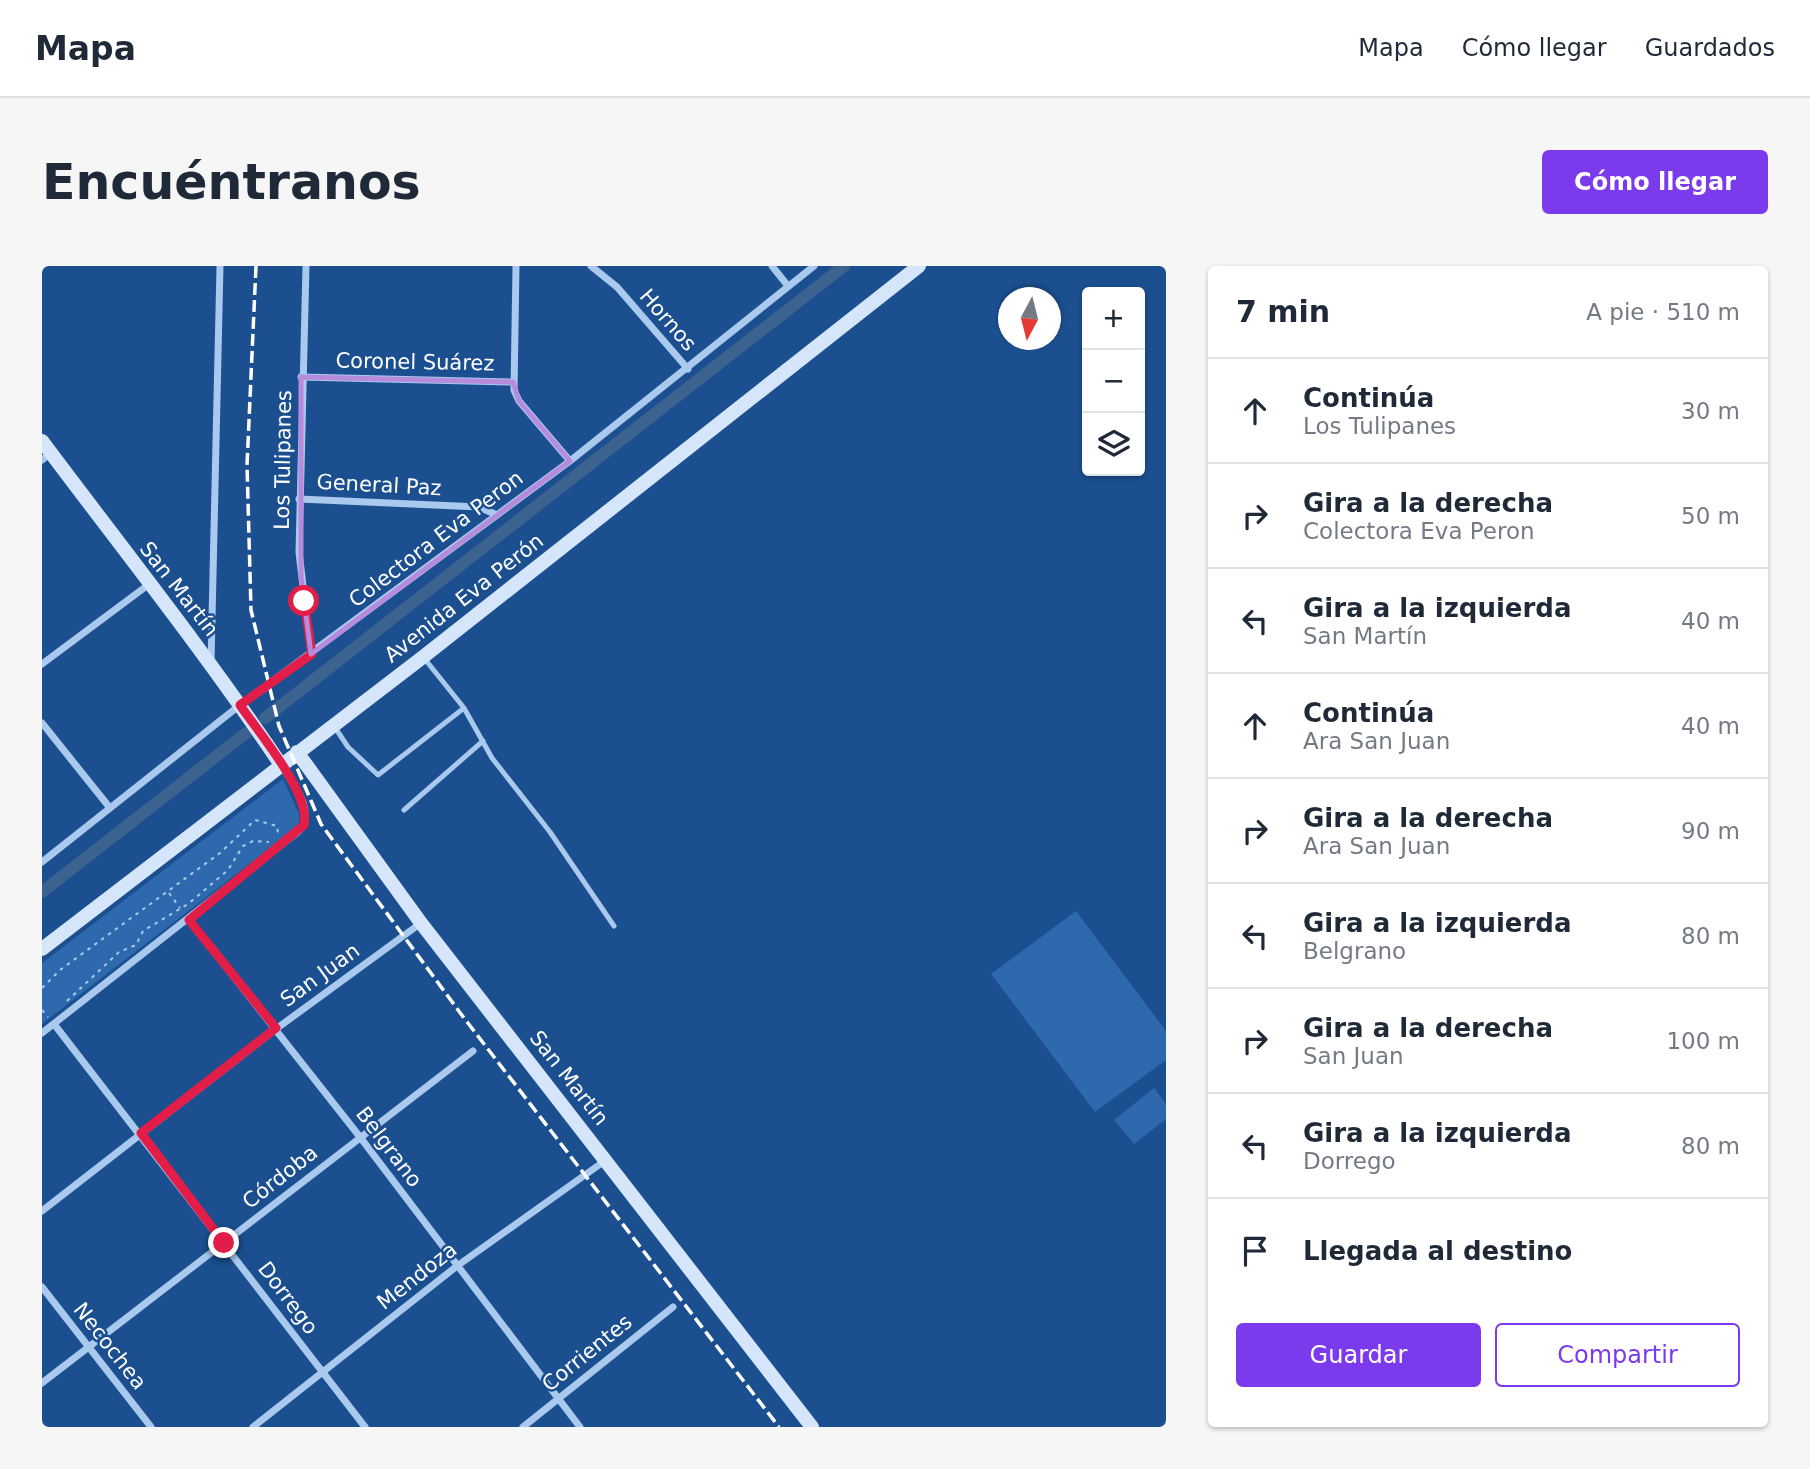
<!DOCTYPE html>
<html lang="es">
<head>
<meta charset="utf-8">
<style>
  body { margin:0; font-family:"DejaVu Sans",sans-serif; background:#f6f6f7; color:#1f2937 }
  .controls { position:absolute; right:21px; top:21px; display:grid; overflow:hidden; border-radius:7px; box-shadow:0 2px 5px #0004 }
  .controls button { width:63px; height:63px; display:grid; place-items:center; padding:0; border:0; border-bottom:2px solid #e0e1e3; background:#fff; color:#1f2937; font:35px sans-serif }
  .compass { position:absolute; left:956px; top:21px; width:63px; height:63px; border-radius:50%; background:#fff; box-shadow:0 2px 5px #0004; rotate:187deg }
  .stop { position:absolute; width:21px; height:21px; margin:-16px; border:5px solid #e11d48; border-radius:50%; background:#fff }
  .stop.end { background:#e11d48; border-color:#fff; box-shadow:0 2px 7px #0008 }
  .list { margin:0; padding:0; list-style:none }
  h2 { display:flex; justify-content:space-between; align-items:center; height:91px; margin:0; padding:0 28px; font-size:30px }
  h2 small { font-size:23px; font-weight:400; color:#747a83 }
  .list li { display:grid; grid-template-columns:46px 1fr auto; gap:21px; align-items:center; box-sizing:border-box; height:105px; padding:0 28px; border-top:2px solid #e0e1e3 }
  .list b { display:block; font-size:26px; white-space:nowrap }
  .list p { margin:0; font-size:23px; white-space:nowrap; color:#747a83 }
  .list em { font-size:23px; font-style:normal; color:#747a83 }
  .actions { display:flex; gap:14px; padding:21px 28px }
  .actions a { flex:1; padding:16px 0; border:2px solid #7c3aed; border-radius:7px; text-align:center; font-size:24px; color:#7c3aed }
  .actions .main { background:#7c3aed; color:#fff }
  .icon { flex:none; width:38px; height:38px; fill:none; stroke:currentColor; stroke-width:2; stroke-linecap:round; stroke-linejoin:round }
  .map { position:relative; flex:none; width:1124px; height:1161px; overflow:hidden; border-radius:7px }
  header { display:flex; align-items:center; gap:42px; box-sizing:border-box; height:98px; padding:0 35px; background:#fff; border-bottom:2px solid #e0e1e3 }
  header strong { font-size:33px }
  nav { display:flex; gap:38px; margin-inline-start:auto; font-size:24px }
  .intro { display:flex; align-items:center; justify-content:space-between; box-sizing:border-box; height:168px; padding:0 42px }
  h1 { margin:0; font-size:49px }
  .button { padding:18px 32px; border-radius:7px; background:#7c3aed; color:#fff; font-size:24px; font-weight:700 }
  main { display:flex; gap:42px; padding:0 42px }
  aside { flex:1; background:#fff; border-radius:7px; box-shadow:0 2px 5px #0004 }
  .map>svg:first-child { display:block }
</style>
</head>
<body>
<header>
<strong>Mapa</strong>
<nav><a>Mapa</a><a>Cómo llegar</a><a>Guardados</a></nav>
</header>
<div class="intro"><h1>Encuéntranos</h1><a class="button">Cómo llegar</a></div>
<main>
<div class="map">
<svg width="1124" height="1161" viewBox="0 0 1124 1161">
  <rect width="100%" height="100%" fill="#1b4f8f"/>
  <!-- green -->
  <path fill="#2e69ad" d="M241 513 257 548V557L250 565 0 758V697Z
    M1034 645 1124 765V794L1053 846 949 708Z
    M1112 822 1124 838V853L1092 878 1072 854Z"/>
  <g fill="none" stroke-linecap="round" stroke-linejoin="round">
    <!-- canal -->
    <path stroke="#3c6290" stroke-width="12" d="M223 452 802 0
      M0 626 204 467"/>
    <!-- path -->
    <path stroke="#a9c9ee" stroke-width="2" stroke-dasharray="3.5 5" stroke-linecap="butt" d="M127 627 138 642
      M0 722 18 704 178 587 213 554 235 560 236 568
      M25 735 77 686 94 679 101 665 146 638 186 604 201 580 211 575 227 576
      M0 744 6 751"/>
    <!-- lane -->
    <path stroke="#a9c9ee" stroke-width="5" d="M382 392 422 442 450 492 508 566 572 660
      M292 460 306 481 336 509 422 442
      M362 544 441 475"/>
    <!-- street -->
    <path stroke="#a9c9ee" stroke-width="7" d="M264 0 257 286 269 388
      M474 0 472 124 477 135 528 195
      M549 0 575 21 646 103
      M730 0 746 20
      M259 111 471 116
      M0 194 9 187
      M257 233 437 241 455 249
      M169 397 178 0
      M0 398 106 319
      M0 457 68 542
      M0 596 198 439 528 195 772 0
      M147 654 318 871 538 1161
      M12 758 323 1161
      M0 767 257 565C274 544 251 518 239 499
      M0 945 234 763 379 657
      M0 1021 109 1161
      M0 1117 431 785
      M211 1161 415 1000 564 894
      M481 1161 631 1041"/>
    <!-- secondary -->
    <path stroke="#d6e6fa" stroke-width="14" d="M0 175C80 282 164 387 239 499
      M255 486 379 657 770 1161
      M0 683 381 391 877 0"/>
    <!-- rail -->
    <path stroke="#fff" stroke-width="3.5" stroke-dasharray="12 5" stroke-linecap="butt" d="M214 0 205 199 209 344 237 460 279 558 422 752 737 1161"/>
  </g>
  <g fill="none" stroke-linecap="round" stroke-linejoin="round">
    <!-- route -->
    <path stroke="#e11d48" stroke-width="9" d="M182 977 99 867 234 762 147 654 262 559C269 527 216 466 198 439L270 388 262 335"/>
  </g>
  <!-- marked area -->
  <path fill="none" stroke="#b68bdc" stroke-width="5" stroke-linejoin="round" d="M259 111 471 116 477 135 528 195 269 388 259 310Z"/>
  <g text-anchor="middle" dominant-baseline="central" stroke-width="5" stroke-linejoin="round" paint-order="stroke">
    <!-- street labels -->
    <g font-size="21" fill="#fff" stroke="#1b4f8f">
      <text transform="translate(626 54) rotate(49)">Hornos</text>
      <text transform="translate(373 96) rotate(1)">Coronel Suárez</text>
      <text transform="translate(241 194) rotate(-89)">Los Tulipanes</text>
      <text transform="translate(337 219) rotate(3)">General Paz</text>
      <text transform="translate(394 273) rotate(-37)">Colectora Eva Peron</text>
      <text transform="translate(137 323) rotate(52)">San Martín</text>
      <text transform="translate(422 332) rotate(-38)">Avenida Eva Perón</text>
      <text transform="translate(278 709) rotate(-36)">San Juan</text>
      <text transform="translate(527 812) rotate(52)">San Martín</text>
      <text transform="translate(347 881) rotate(53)">Belgrano</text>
      <text transform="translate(238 911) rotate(-38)">Córdoba</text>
      <text transform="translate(375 1010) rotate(-38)">Mendoza</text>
      <text transform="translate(246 1032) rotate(53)">Dorrego</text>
      <text transform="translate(68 1080) rotate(52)">Necochea</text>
      <text transform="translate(545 1087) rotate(-39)">Corrientes</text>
    </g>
  </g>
</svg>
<div class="controls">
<button>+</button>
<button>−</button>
<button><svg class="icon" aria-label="layers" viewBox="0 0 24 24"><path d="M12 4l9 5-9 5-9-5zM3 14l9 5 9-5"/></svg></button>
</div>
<svg class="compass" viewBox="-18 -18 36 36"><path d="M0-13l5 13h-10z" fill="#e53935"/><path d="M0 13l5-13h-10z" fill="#747a83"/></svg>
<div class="stop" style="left:262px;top:335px"></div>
<div class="stop end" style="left:182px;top:977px"></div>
</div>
<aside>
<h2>7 min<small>A pie · 510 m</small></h2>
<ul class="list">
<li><svg class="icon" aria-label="ahead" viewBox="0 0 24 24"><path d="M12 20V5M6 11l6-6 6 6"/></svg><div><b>Continúa</b><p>Los Tulipanes</p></div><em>30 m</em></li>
<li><svg class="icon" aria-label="right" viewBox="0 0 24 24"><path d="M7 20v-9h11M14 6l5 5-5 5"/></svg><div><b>Gira a la derecha</b><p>Colectora Eva Peron</p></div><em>50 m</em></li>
<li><svg class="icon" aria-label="left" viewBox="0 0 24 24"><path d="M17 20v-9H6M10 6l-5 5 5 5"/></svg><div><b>Gira a la izquierda</b><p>San Martín</p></div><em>40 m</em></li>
<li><svg class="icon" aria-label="ahead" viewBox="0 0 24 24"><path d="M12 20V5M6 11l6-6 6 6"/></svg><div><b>Continúa</b><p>Ara San Juan</p></div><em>40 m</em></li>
<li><svg class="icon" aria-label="right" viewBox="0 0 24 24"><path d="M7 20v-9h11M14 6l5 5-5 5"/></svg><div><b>Gira a la derecha</b><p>Ara San Juan</p></div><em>90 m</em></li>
<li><svg class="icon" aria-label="left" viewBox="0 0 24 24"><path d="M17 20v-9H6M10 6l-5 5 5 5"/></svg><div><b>Gira a la izquierda</b><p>Belgrano</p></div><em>80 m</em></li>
<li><svg class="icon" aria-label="right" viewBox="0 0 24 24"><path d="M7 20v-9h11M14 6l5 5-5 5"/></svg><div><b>Gira a la derecha</b><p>San Juan</p></div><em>100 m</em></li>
<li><svg class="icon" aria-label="left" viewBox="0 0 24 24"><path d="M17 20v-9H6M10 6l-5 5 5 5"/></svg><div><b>Gira a la izquierda</b><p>Dorrego</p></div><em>80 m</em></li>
<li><svg class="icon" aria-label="arrive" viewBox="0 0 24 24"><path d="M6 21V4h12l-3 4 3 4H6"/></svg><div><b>Llegada al destino</b></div></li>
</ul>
<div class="actions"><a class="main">Guardar</a><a>Compartir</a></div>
</aside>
</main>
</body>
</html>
